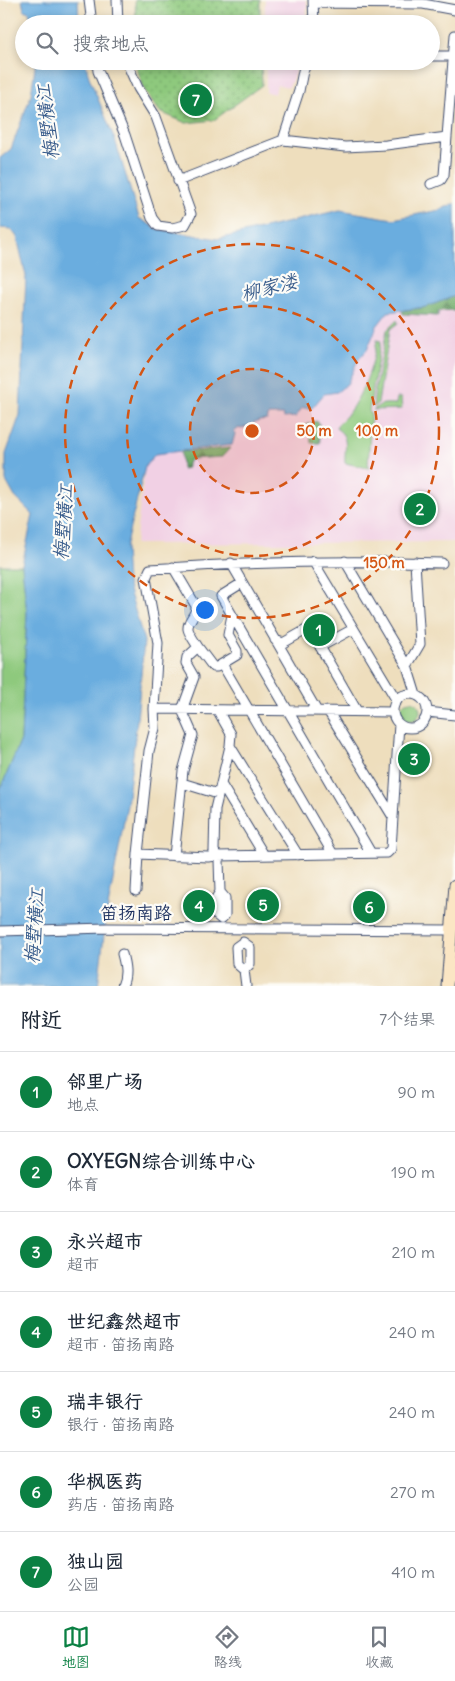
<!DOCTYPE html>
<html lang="zh">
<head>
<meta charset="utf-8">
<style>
  body { margin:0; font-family:Delius,"LXGW WenKai TC",sans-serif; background:#f6f6f7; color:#1f2937 }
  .you { position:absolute; left:204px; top:609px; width:18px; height:18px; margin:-12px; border:4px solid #fff; border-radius:50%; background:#1a73e8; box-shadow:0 0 0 8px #1a73e833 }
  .badge { display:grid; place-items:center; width:32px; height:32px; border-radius:50%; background:#0b8043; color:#fff; font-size:16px; font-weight:700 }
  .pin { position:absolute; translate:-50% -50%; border:2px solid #fff; box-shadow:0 1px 5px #0006 }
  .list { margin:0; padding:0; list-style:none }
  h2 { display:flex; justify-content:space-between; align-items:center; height:65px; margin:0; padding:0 20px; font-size:21px }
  h2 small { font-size:16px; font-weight:400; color:#747a83 }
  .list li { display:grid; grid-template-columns:32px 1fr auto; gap:15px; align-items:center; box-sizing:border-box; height:80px; padding:0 20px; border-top:1px solid #e0e1e3 }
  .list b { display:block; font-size:19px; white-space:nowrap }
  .list p { margin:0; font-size:16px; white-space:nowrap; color:#747a83 }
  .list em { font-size:16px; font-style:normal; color:#747a83 }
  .icon { flex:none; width:28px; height:28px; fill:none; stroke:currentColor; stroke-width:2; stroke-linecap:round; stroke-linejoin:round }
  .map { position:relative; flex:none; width:455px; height:986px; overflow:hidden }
  .search { position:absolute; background:#fff; box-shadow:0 2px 8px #0003; left:15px; right:15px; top:15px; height:55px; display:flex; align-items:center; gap:12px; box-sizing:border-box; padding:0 18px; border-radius:28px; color:#747a83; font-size:19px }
  .sheet { height:625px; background:#fff }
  nav { display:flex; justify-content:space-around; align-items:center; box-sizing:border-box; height:70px; border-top:1px solid #e0e1e3; background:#fff; font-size:14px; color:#747a83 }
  nav a { display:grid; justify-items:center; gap:2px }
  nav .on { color:#0b8043 }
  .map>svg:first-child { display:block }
</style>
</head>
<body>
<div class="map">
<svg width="455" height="986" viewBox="0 0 455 986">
  <defs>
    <pattern id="forest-firs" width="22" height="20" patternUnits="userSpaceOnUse" patternTransform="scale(1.25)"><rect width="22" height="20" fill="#72ad6c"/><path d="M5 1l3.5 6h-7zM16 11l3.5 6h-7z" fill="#5d8d5c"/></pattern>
    <pattern id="park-dots" width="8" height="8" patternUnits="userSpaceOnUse" patternTransform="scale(1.25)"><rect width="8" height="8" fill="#8ec97d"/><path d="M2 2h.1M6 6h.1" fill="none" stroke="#73a46a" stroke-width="1.8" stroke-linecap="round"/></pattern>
  </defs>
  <rect width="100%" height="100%" fill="#fdfcf7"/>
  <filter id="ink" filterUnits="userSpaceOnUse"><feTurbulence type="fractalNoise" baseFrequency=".02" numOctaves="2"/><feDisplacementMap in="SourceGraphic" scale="10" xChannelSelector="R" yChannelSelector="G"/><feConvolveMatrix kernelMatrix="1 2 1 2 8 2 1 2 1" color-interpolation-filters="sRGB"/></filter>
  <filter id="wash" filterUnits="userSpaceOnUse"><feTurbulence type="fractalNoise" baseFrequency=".0096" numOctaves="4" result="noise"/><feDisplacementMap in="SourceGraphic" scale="20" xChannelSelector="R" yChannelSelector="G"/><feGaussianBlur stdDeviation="1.12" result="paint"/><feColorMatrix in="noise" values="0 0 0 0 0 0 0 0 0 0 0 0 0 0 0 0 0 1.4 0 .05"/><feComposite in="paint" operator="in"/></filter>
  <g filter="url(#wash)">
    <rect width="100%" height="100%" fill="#eedebd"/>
    <!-- built -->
    <path fill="#f1d0e4" d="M265 0H305L307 3 306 24H263L265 11Z
      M266 61H300L289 87 277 85 275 94 266 92Z
      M455 296V542L135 544 145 467 155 454 231 445 235 434 234 432 240 427 241 429 259 421 267 420V415H284V418L302 408H312L324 394 333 392 347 384 358 360V345L388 312 426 307Z"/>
    <!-- grass -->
    <path fill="#8ec97d" stroke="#547c6e" d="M397 320 398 323 390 329 378 403 373 407 375 389 387 330Z
      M377 340 381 341 369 411 371 414 368 468 345 463C344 450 350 437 337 429L336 427C339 422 344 419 347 415 363 393 373 368 377 340Z
      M397 398H401L402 409 373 410C381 402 387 404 396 404Z
      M0 565H22L27 613 21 740 0 790Z
      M400 711a10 10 0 1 1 20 0a10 10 0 1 1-20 0Z"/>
    <!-- forest -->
    <path fill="url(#forest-firs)" stroke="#466e65" d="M455 296V310L438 311V316L403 314 402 311 426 307Z
      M316 421 319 423 320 443H311L310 430H301L300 426H304Z
      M230 448 222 457 192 459 189 461 187 468 182 469 181 452Z"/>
    <!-- park -->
    <path fill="url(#park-dots)" stroke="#547c6e" d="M135 0H260V24H136Z
      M135 61H261L262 85 214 120 186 123 160 112 143 88Z"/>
    <!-- water -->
    <path fill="#6aaddf" stroke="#426e9e" d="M22 0H78L79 24H32L29 12 24 10Z
      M36 61H85L89 77 115 140 139 218 157 229 218 239 340 210 393 219 440 210 455 203V296L426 307 388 312 377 326 367 350 358 360 347 384 337 392 324 394 312 408H302L296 417 284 418 283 415H268L267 420 259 421 241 429 239 428 234 432 235 434 232 445 155 454 145 467 125 548 127 583 144 641 137 720 127 805 106 918 98 986H0V790L21 740 27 613 22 565 33 515 15 497 6 481V454L20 415 26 276 17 237 11 229 0 228V158L11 149 31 95Z"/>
  </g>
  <g filter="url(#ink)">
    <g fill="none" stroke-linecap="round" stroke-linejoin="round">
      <!-- street casing -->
      <g stroke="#3b496c" stroke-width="11">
        <path id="street" d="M89 0 92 24
          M117 0 118 24
          M313 0 314 24
          M313 3 423 4 455 10
          M431 56H455
          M97 61 98 71 125 135 152 218 158 226 172 228 185 225 191 214 156 117 138 88 126 61
          M283 140 299 91 303 71 308 61
          M178 181 283 140 345 147 386 145 447 137
          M431 184 441 180 444 175 455 35
          M313 561 397 701
          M345 561 407 666 416 695
          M231 563 317 711
          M173 567 196 606C197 615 187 620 188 629 189 634 195 642 198 647L187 657 186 663 194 677 182 710 193 735 183 771 174 856
          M242 583 221 596 371 853
          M275 640 283 643 306 630 311 631 357 711
          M198 647 213 667H217L237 655V651L228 635 232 615
          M320 647 353 629
          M222 664 333 854
          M407 666 420 644 415 562
          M393 711a17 17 0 1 1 34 0a17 17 0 1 1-34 0Z
          M154 709 393 712
          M218 711 231 734 230 746 215 809 214 851 219 860 220 892
          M328 711 393 817
          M427 712 455 715
          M230 746 298 855
          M182 783 218 794
          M221 784 264 855
          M138 854 208 857 217 856 387 853 391 849 399 724
          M136 891 138 854 149 751 155 728 154 709 158 643 146 578 150 569C247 562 345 560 442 563
          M220 892 225 898V915L221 919 216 915V898Z
          M0 931 107 928 451 930
          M243 942 250 947V964L244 970 237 964 236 947Z
          M122 954C125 965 127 975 122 986
          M244 970 246 986"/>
      </g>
      <!-- secondary casing -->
      <g stroke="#3b496c" stroke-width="13">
        <path id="secondary" d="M447 986 455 885"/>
      </g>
      <!-- street -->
      <use href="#street" stroke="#fff" stroke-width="9"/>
      <!-- secondary -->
      <use href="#secondary" stroke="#fbe6c4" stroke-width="11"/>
    </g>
  </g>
  <!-- distance rings -->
  <circle cx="252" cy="431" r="62" fill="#d45514" fill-opacity=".12"/>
  <g fill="none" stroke="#d45514" stroke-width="2.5" stroke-dasharray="9 6">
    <circle cx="252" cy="431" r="62"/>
    <circle cx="252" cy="431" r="125"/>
    <circle cx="252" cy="431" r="187"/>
  </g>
  <g text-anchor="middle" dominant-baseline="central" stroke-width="4.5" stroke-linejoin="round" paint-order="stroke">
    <!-- street labels -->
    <g font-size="18" fill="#1b2f5e" stroke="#fdfcf7">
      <text x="136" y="912">笛扬南路</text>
    </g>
    <!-- water labels -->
    <g font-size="19" font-style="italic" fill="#375b8b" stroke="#fdfcf7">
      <text transform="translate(47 122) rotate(-97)">梅墅横江</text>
      <text transform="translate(269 287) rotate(-14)">柳家溇</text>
      <text transform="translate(63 522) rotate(-86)">梅墅横江</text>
      <text transform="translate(34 926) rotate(-86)">梅墅横江</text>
    </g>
  </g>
  <circle cx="252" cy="431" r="8" fill="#d45514" stroke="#fdfcf7" stroke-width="2.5"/>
  <g font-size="15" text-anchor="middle" font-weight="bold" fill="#d45514" stroke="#fdfcf7" stroke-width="4.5" stroke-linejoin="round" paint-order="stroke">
    <text x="314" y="436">50 m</text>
    <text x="377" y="436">100 m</text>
    <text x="384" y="568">150 m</text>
  </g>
</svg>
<div class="you"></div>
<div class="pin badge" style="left:319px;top:630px">1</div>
<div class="pin badge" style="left:420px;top:509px">2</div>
<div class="pin badge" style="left:414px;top:759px">3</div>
<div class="pin badge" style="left:199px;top:906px">4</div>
<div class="pin badge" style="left:263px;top:905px">5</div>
<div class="pin badge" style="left:369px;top:907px">6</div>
<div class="pin badge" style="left:196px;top:100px">7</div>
<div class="search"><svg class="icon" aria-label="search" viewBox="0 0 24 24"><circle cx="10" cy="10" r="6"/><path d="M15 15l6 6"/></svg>搜索地点</div>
</div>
<section class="sheet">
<h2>附近<small>7个结果</small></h2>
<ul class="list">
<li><span class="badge">1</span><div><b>邻里广场</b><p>地点</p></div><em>90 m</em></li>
<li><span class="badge">2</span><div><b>OXYEGN综合训练中心</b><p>体育</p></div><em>190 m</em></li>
<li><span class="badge">3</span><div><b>永兴超市</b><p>超市</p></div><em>210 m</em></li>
<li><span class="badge">4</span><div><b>世纪鑫然超市</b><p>超市 · 笛扬南路</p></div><em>240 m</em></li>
<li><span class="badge">5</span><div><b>瑞丰银行</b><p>银行 · 笛扬南路</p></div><em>240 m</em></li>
<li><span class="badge">6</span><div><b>华枫医药</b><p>药店 · 笛扬南路</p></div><em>270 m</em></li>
<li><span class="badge">7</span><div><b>独山园</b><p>公园</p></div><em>410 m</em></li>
</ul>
</section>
<nav>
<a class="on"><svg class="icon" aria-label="map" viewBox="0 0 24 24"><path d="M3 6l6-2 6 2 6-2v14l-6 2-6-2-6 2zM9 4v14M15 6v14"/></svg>地图</a>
<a><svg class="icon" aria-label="directions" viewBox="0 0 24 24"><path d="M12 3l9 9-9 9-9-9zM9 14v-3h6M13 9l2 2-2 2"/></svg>路线</a>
<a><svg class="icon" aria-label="saved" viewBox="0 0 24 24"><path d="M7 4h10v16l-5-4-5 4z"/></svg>收藏</a>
</nav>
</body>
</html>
